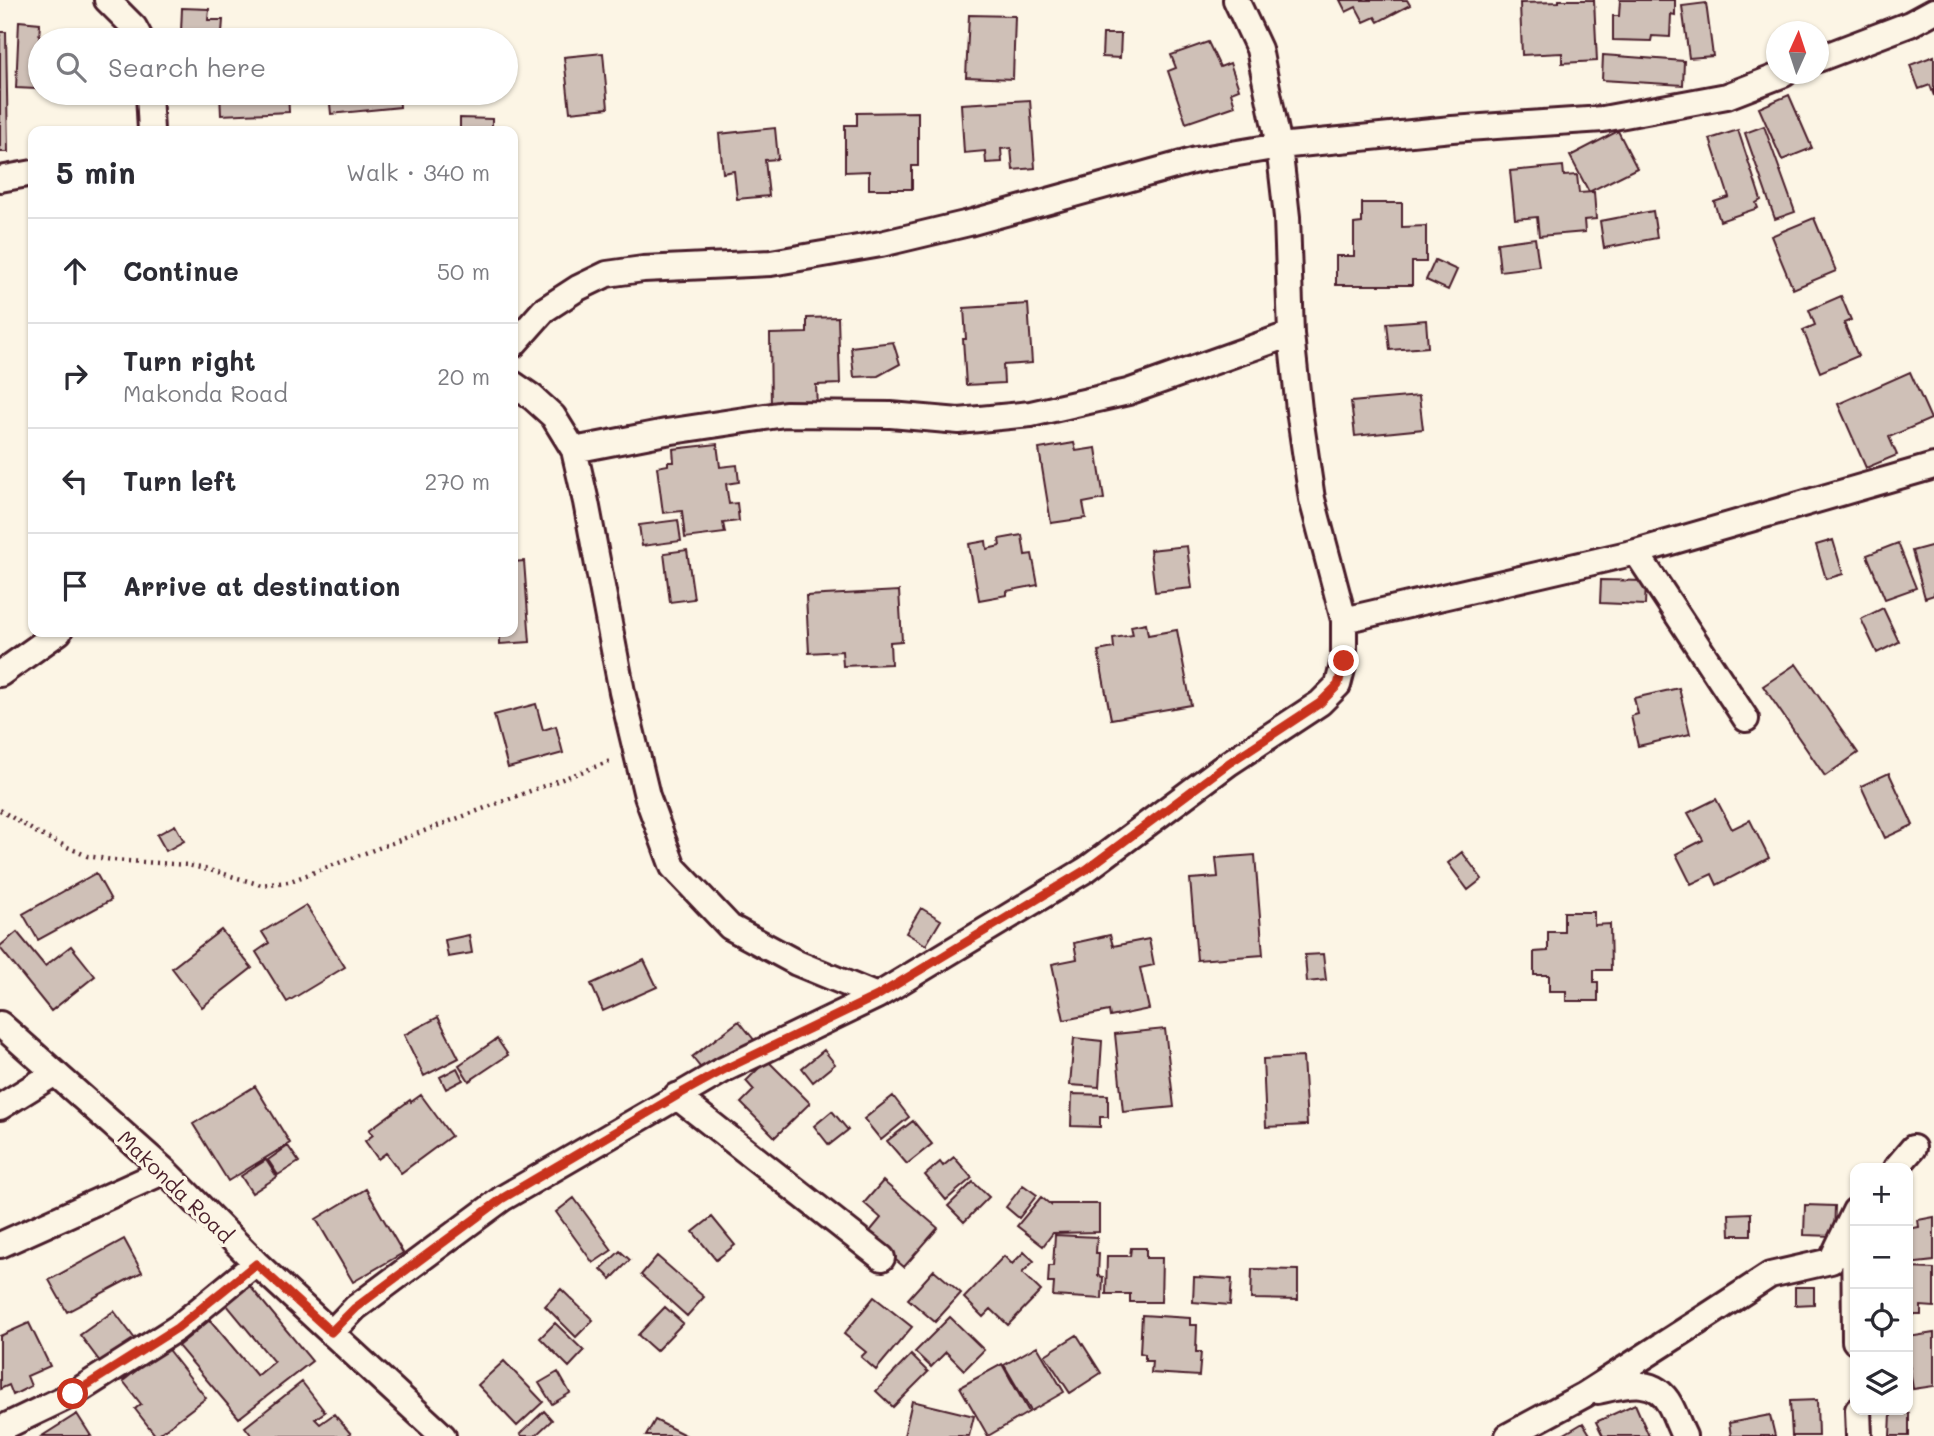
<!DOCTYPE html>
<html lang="en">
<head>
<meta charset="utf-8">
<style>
  body { margin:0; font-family:Mali,sans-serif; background:#f2f2f3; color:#2b2b33 }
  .controls { position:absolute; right:21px; bottom:21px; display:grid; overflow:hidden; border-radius:14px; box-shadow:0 2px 5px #0004 }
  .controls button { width:63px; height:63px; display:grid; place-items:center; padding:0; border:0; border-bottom:2px solid #e1e1e2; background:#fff; color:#2b2b33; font:35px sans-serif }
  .compass { position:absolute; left:1766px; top:21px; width:63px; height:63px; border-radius:50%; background:#fff; box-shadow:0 2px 5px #0004; rotate:3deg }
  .stop { position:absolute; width:21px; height:21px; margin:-16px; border:5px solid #c8321e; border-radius:50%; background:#fff }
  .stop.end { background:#c8321e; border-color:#fff; box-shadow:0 2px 7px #0008 }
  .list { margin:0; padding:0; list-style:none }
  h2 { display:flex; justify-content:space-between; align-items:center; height:91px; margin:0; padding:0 28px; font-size:30px }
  h2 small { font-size:23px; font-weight:400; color:#7c7c81 }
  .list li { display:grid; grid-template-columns:46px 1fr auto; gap:21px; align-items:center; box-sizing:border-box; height:105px; padding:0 28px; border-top:2px solid #e1e1e2 }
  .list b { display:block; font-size:26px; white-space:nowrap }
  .list p { margin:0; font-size:23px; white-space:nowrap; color:#7c7c81 }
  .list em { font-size:23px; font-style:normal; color:#7c7c81 }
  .icon { flex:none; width:38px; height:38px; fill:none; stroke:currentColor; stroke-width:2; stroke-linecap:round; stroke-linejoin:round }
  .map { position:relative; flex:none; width:1934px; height:1436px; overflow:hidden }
  .search { position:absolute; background:#fff; box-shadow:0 2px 5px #0004; left:28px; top:28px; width:490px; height:77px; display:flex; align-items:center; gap:18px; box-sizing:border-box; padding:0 24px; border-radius:38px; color:#7c7c81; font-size:26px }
  .panel { position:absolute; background:#fff; box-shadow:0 2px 5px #0004; left:28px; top:126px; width:490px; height:511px; border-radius:14px }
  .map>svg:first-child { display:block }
</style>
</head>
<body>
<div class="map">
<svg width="1934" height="1436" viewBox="0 0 1934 1436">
  <rect width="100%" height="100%" fill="#fcf5e5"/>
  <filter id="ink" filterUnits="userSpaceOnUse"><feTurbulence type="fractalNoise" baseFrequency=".0143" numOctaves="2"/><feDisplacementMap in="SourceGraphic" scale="14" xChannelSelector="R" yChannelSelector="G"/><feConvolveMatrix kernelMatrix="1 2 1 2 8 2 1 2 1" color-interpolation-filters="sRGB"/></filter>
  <g filter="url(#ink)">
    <!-- building -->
    <path fill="#cfc0b7" stroke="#4a1f2b" stroke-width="2" d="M1340 0H1407L1410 5 1378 22 1375 17 1364 22 1356 7 1346 12Z
      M1559 0H1594L1597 61 1562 63V53L1522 55 1520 3 1559 2Z
      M1620 0H1675V15L1671 14 1670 37 1652 36 1651 41 1613 40V16H1619Z
      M1706 3 1713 56 1689 58 1682 6Z
      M182 8 209 9 208 20H223L222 33 181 32Z
      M969 15 1015 16 1013 79 966 77Z
      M19 21 40 23 36 89 16 88Z
      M0 32H6L8 152H0Z
      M1103 34H1121L1120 58 1102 57Z
      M46 35 92 37V40H46Z
      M1208 42 1220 67 1230 63 1239 89 1231 92 1235 106 1186 123 1168 71 1176 68 1171 55Z
      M603 53 608 108 570 112 564 57Z
      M1603 55 1684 61 1683 85 1602 80Z
      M1934 56V96L1930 85 1919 89 1910 65Z
      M220 93H288L289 112 221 115Z
      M329 93H399L400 107 331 114Z
      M1789 95 1812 148 1782 160 1759 108Z
      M1030 100 1035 168 1013 170 1011 148 1001 149 1002 162 986 163 985 151 964 153 961 104Z
      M918 112V166H912V189H869V171L845 172V125H857V113Z
      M460 118 492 119V131H460Z
      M1764 126 1795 212 1775 219 1745 133Z
      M775 128 778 159 765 160 769 196 737 199 734 171 723 173 719 134Z
      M1738 130 1761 200 1756 203 1758 208 1720 221 1714 202 1729 197 1710 139Z
      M1618 131 1637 168 1589 192 1570 156Z
      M1563 166 1564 176 1577 175 1579 193 1594 192 1596 219 1584 220 1585 232 1539 236 1537 217 1515 219 1510 171Z
      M1362 203H1402V227L1426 226V262H1412V285H1336V256H1354V224L1362 223Z
      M1653 211 1657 238 1604 248 1600 221Z
      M1814 218 1836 271 1793 289 1771 236Z
      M1535 238 1539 266 1500 271 1497 243Z
      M1435 260 1457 270 1448 290 1426 280Z
      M1841 296 1851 320 1844 323 1858 356 1820 372 1803 330 1815 325 1809 310Z
      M1028 304 1032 363 1003 365 1004 383 966 385 963 339H966L964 308Z
      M838 317 840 384 816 385 817 407 771 408 770 334 807 333V318Z
      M1426 320 1428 347 1390 350 1387 323Z
      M893 342 900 364 878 376 854 377 851 347Z
      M1910 372 1931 419 1889 437 1897 455 1866 468 1838 404Z
      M1419 396 1423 429 1355 436 1351 402Z
      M1074 443 1076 451 1096 448 1104 499 1083 503 1086 518 1051 523 1039 449Z
      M717 444 720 467 737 465 739 482 726 484 729 504 737 503 739 521 723 523 725 533 685 538 682 511 663 513 657 467 668 465V462H674L673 449Z
      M678 520 681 541 642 546 639 525Z
      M1022 535 1025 555 1032 554 1038 585 1007 591V595L979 600 969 544 986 541 987 549 1000 546 999 539Z
      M1833 540 1843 574 1826 579 1816 545Z
      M1898 543 1916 588 1885 599 1867 555Z
      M1934 545V595L1925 598 1912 551Z
      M1187 546 1192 588 1155 592 1150 550Z
      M687 550 694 599 670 602 664 553Z
      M524 561 530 642 500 644V632H513V562Z
      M1601 580 1646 581 1645 605 1600 603Z
      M899 591 902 641 890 642 891 664 843 666 842 651 809 653 806 596Z
      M1883 608 1899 642 1877 653 1861 619Z
      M1146 623 1148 635 1177 630 1191 705 1111 719 1098 651 1114 648 1113 638 1133 635 1131 626Z
      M1796 664 1858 753 1825 776 1763 686Z
      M1679 688 1690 734 1638 746 1631 716 1638 714 1634 698Z
      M536 704 543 730 556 726 563 753 508 768 494 715Z
      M1889 773 1913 825 1885 838 1861 786Z
      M1716 799 1732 829 1750 820 1769 858 1717 885 1712 874 1691 884 1676 854 1703 840 1688 813Z
      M175 825 184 841 166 851 157 835Z
      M1462 852 1482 879 1468 890 1448 863Z
      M1255 855 1263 955 1197 960 1190 879 1218 877 1216 858Z
      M96 873 111 900 38 940 23 914Z
      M306 905 345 967 287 1002 256 952 269 943 262 932Z
      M921 908 941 920 926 945 906 933Z
      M1564 912H1594V925L1610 924 1611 970H1594V982H1598V1001H1566V991H1549V975H1534V952L1548 951V932H1564Z
      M221 930 252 968 202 1007 172 968Z
      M17 932 45 966 71 946 95 976 51 1011 0 948V946Z
      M469 935 472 953 448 957 445 940Z
      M1110 935 1113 946 1149 939 1154 965 1140 968 1149 1009 1110 1017 1109 1011 1064 1020 1052 964 1077 959 1074 943Z
      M1323 954 1326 980 1307 982 1305 955Z
      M644 960 657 987 603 1011 591 984Z
      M438 1017 459 1058 424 1076 404 1035Z
      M739 1021 755 1041 708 1077 692 1057Z
      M1165 1029 1174 1107 1123 1112 1115 1034Z
      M1074 1038 1102 1041 1099 1087 1070 1085Z
      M497 1039 508 1055 469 1081 459 1065Z
      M824 1050 835 1064 813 1082 802 1068Z
      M1303 1057 1307 1125 1266 1127 1263 1059Z
      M767 1060 810 1103 775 1137 741 1103 754 1090 746 1081Z
      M457 1068 463 1080 446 1089 440 1077Z
      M255 1086 290 1143 228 1181 193 1124Z
      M1072 1094 1108 1095V1117H1100V1127L1071 1126Z
      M421 1095 451 1136 401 1173 386 1153 378 1159 365 1141 373 1135 369 1130 410 1100 411 1102Z
      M893 1096 909 1117 881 1140 864 1119Z
      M832 1111 848 1130 829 1145 814 1126Z
      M913 1121 932 1144 907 1164 887 1141Z
      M288 1146 299 1162 278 1175 268 1160Z
      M954 1157 972 1178 946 1200 925 1175 940 1162 943 1166Z
      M266 1160 277 1177 252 1193 241 1176Z
      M883 1181 938 1228 904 1267 867 1235 881 1218 864 1203Z
      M973 1182 989 1197 964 1222 948 1206Z
      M1023 1185 1037 1195 1019 1218 1006 1207Z
      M366 1189 403 1253 353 1282 316 1219Z
      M1041 1197 1051 1205V1204H1099V1232L1053 1233 1043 1246 1017 1226Z
      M574 1198 612 1250 593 1263 556 1212Z
      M1805 1205 1835 1206 1834 1236 1804 1235Z
      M1751 1213V1235H1730L1729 1214Z
      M712 1217 735 1245 716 1260 693 1232Z
      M1934 1217V1261L1908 1264V1229L1919 1227 1918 1220Z
      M1055 1235 1097 1237 1096 1253H1099L1098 1276 1103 1277 1102 1299 1053 1296 1054 1283H1048L1049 1266H1053Z
      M124 1239 142 1272 67 1312 49 1280Z
      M1131 1248H1146V1258H1162L1161 1302H1130V1294H1106L1107 1256H1130Z
      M620 1251 630 1260 611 1279 601 1269Z
      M1024 1252 1034 1261 1022 1273 1041 1291 1008 1325 991 1309 983 1317 964 1298 1004 1256 1012 1264Z
      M657 1256 704 1297 687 1316 641 1275Z
      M1908 1268 1934 1269V1307L1921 1306V1315H1908Z
      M1252 1269 1298 1270V1300L1251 1299Z
      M934 1270 961 1293 935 1322 908 1299Z
      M1194 1277 1232 1279 1230 1305 1193 1302Z
      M249 1285 312 1361 239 1418 178 1346 210 1320 257 1376 274 1362 226 1304Z
      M1795 1287H1814V1304L1795 1305Z
      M561 1289 593 1320 576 1337 545 1306Z
      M874 1297 912 1327 876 1370 861 1357 866 1352 844 1334Z
      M665 1307 683 1323 656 1351 638 1335Z
      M114 1311 138 1343 104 1367 80 1335Z
      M1142 1315 1190 1318V1325H1197L1196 1352H1201L1199 1376 1151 1373 1152 1361H1145V1354L1140 1353Z
      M950 1317 984 1350 964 1370 946 1352 931 1367 915 1352Z
      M29 1323 50 1366 27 1376 31 1386 13 1395 9 1385 0 1389V1336Z
      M555 1323 584 1351 569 1367 540 1338Z
      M1934 1333V1386L1913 1389 1908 1356V1337Z
      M1077 1335 1101 1373 1070 1393 1045 1355Z
      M1037 1346 1064 1392 1031 1411 1004 1365Z
      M166 1347 206 1398 156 1436 135 1409 141 1404 123 1381Z
      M911 1355 928 1372 893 1407 876 1391Z
      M504 1361 543 1402 517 1426 478 1385Z
      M1002 1364 1029 1412 988 1436 960 1387Z
      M558 1372 570 1393 552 1404 539 1383Z
      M302 1382 325 1412 315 1419 320 1424 334 1414 351 1434 347 1436H252L245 1427Z
      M1817 1400 1818 1436H1792L1790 1401Z
      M912 1401 974 1416 969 1436H904Z
      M1635 1404 1649 1436H1603L1596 1422Z
      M544 1411 552 1420 535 1436H522L520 1434Z
      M1891 1413H1909V1436H1890Z
      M77 1414 91 1436H42Z
      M1770 1415 1775 1436H1731L1729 1423Z
      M655 1420 687 1436H646Z
      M1583 1423 1591 1436H1561Z"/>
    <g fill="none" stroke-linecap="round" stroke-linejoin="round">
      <!-- street casing -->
      <g stroke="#4a1f2b" stroke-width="30">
        <path id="street" d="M107 0 134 27 141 40
          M1818 59 1910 24 1934 11
          M149 93 151 131
          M0 179 33 173
          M513 345 544 310 578 288 607 274 643 269 771 263 881 244 969 223 1196 160 1279 146 1452 129 1603 119 1727 96 1784 74
          M513 384 532 397 553 416 574 450 586 502 622 692 647 796 673 867 730 927 797 963 877 996
          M574 450 666 432 785 414 891 415 959 421 1031 414 1128 392 1291 334
          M1636 552 1746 719
          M1344 620 1636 552 1934 466
          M0 674 59 632
          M0 1024 165 1171 256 1263 443 1436
          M676 1096 882 1258
          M0 1107 55 1073
          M1896 1168 1913 1148
          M1854 1219 1855 1341
          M0 1245 165 1171
          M331 1333 355 1308 503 1198 725 1069 877 996 1087 869 1229 763 1320 703 1338 685 1344 661V620L1312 499 1299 410 1291 334 1287 217 1279 146 1259 49 1236 0
          M1598 1391C1624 1385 1654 1375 1670 1405 1675 1414 1679 1426 1684 1436
          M1858 1410 1859 1436
          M0 1429 73 1394 177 1328 256 1263
          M1508 1436 1584 1395 1698 1322 1770 1275 1831 1261 1855 1211"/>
      </g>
      <!-- path -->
      <path stroke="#4a1f2b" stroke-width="4.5" stroke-dasharray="2 5" stroke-linecap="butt" d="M0 810 39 834 87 856 113 860 188 865 221 873 261 885 288 882 613 760"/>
      <!-- street -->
      <use href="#street" stroke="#fcf5e5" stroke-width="24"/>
    </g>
  </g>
  <g fill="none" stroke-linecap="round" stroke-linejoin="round" filter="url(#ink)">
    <!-- route -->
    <path stroke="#c8321e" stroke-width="9" d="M73 1394 177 1328 256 1264 331 1332 355 1308 503 1198 676 1096 725 1069 877 996 1087 869 1229 763 1320 703 1338 685 1344 661"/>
  </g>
  <g text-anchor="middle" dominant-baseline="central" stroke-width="7" stroke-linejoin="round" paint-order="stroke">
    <!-- street labels -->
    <g font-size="21" fill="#4a1f2b" stroke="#fcf5e5">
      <text transform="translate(176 1186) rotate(44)">Makonda Road</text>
    </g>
  </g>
</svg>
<div class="controls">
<button>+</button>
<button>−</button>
<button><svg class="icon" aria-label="locate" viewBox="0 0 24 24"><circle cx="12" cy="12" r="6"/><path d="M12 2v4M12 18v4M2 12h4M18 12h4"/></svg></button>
<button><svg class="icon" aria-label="layers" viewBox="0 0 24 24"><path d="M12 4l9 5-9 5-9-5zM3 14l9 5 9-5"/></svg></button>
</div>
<svg class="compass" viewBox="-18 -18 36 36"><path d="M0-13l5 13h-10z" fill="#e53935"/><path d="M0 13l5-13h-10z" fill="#7c7c81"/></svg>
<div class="stop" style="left:73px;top:1394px"></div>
<div class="stop end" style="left:1344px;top:661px"></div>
<div class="search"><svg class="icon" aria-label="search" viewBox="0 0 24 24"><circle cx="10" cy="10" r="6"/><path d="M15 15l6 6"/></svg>Search here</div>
<section class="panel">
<h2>5 min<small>Walk · 340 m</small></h2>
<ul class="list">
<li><svg class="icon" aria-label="ahead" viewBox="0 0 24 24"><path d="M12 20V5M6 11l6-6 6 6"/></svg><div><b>Continue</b></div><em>50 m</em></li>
<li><svg class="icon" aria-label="right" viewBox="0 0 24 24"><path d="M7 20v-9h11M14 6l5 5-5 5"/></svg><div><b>Turn right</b><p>Makonda Road</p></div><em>20 m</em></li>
<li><svg class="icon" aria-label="left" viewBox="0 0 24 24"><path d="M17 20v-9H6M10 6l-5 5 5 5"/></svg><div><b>Turn left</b></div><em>270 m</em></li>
<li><svg class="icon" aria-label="arrive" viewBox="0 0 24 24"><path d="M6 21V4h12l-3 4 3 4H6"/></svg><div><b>Arrive at destination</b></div></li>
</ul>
</section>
</div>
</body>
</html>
